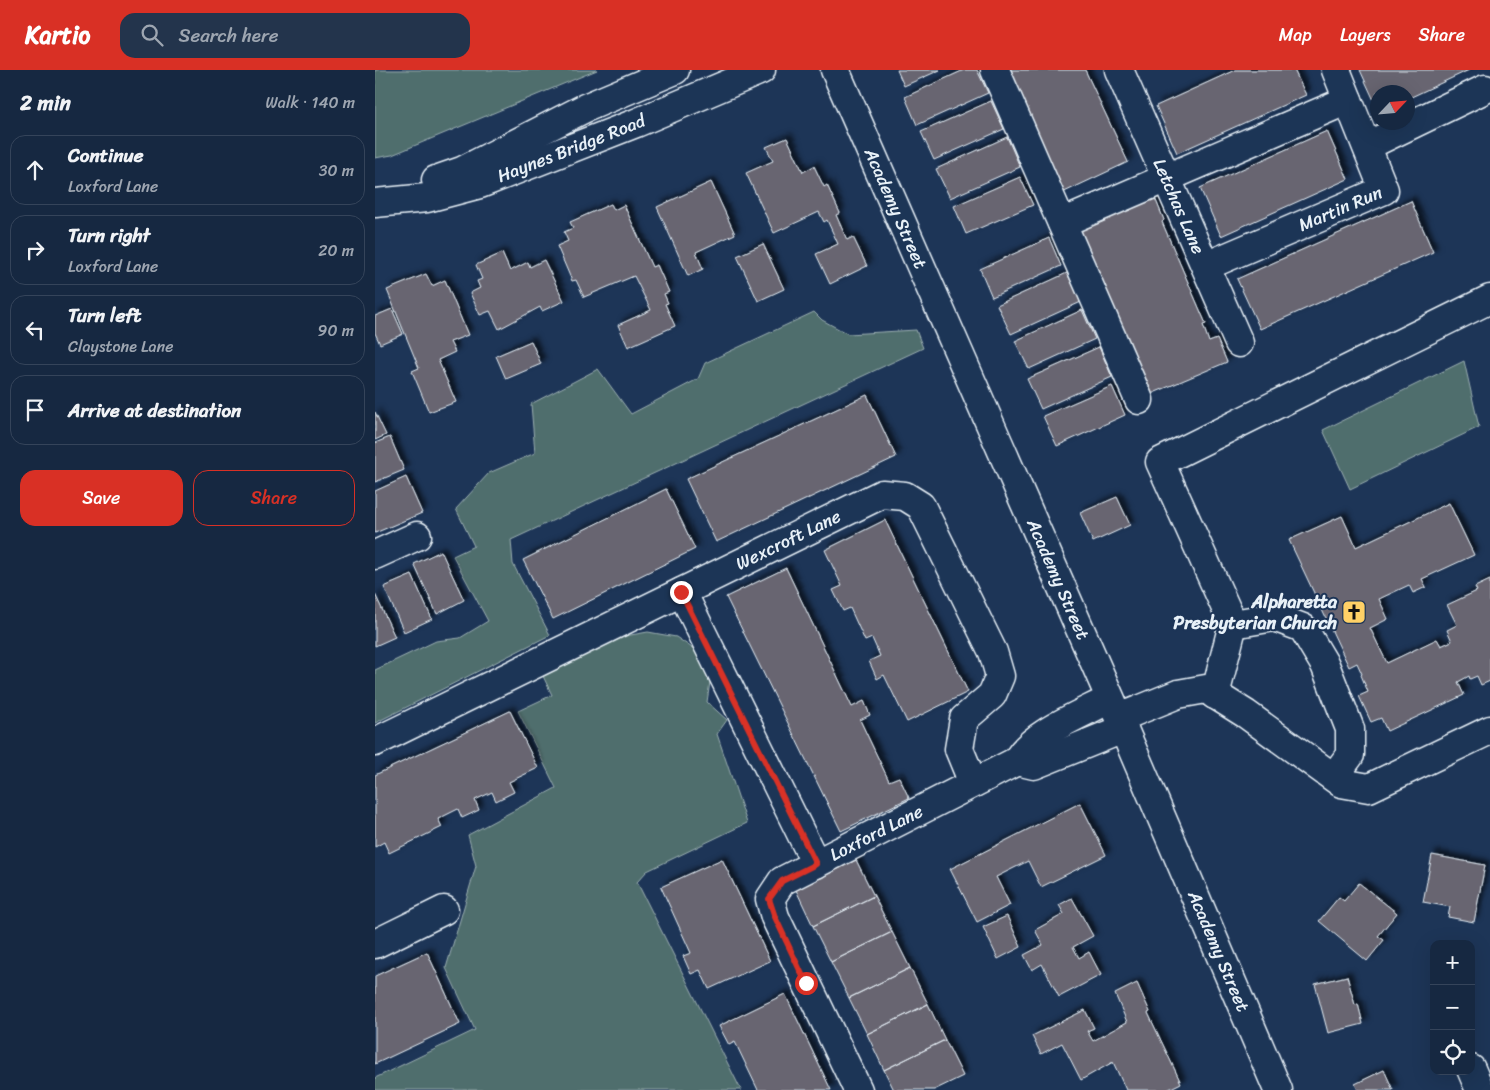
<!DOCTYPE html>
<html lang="en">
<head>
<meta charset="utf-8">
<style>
  body { margin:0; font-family:Sriracha,sans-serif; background:#23344c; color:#f1f3f6 }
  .controls { position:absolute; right:15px; bottom:15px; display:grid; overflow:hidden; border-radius:10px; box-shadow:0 5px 20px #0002 }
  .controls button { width:45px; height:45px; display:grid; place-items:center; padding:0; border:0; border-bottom:1px solid #35445a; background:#162841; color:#f1f3f6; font:25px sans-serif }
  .compass { position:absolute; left:995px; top:15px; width:45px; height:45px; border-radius:50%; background:#162841; box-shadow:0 5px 20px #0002; rotate:64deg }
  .stop { position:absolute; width:15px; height:15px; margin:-11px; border:4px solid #d93025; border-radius:50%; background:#fff }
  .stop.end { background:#d93025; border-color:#fff; box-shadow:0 1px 5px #0008 }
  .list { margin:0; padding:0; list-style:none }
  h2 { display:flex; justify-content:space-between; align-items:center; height:65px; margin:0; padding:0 20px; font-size:21px }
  h2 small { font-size:16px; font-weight:400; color:#9ea6b1 }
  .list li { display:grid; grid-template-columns:32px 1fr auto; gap:15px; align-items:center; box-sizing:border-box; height:70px; margin:0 10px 10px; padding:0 10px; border:1px solid #35445a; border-radius:15px }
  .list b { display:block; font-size:19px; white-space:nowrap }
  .list p { margin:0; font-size:16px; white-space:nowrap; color:#9ea6b1 }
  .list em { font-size:16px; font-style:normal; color:#9ea6b1 }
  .actions { display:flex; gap:10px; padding:15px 20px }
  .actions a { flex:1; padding:11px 0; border:1px solid #d93025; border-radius:15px; text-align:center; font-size:18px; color:#d93025 }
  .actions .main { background:#d93025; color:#fff }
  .icon { flex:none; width:28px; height:28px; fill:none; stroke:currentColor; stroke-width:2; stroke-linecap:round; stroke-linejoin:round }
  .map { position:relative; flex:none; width:1115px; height:1020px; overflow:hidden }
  header { display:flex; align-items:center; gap:30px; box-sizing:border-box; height:70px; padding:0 25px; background:#d93025; color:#fff }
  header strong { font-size:24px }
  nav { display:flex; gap:28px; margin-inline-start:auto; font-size:18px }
  .search { width:350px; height:45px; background:#23344c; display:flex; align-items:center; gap:12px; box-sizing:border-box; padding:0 18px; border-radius:15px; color:#9ea6b1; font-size:19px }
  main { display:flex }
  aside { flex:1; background:#162841 }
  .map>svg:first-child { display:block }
</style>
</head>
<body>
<header>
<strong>Kartio</strong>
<div class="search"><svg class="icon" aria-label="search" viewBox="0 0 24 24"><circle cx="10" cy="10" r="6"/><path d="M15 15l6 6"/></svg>Search here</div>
<nav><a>Map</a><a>Layers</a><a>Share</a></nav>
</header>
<main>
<aside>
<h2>2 min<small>Walk · 140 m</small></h2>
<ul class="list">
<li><svg class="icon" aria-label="ahead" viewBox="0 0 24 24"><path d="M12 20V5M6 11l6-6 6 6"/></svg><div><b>Continue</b><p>Loxford Lane</p></div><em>30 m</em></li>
<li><svg class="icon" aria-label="right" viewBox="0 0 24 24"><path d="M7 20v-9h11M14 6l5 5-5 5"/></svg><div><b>Turn right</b><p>Loxford Lane</p></div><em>20 m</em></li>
<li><svg class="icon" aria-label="left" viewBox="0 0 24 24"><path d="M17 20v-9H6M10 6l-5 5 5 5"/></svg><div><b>Turn left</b><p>Claystone Lane</p></div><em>90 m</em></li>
<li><svg class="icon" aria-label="arrive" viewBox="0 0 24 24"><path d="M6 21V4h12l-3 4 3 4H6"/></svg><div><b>Arrive at destination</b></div></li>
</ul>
<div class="actions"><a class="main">Save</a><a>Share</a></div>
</aside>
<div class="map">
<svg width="1115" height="1020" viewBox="0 0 1115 1020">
  <defs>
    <filter id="shadow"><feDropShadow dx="4.5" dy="-4.5" stdDeviation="2.5" flood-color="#0009"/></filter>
  </defs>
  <rect width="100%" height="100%" fill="#1d3557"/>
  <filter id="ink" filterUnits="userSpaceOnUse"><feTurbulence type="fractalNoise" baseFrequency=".02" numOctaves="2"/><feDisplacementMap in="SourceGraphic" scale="10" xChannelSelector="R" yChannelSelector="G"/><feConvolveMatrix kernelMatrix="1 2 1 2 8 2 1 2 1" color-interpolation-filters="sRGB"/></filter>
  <g filter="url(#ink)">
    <!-- green -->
    <path fill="#506e6d" stroke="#9cb0b2" d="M0 0H222L17 85 0 88Z
      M439 242 447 250 473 264 541 260 548 278 136 470 138 494 175 565 0 653V600L61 571 85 568 113 551 78 486 99 476 81 439 114 403 160 383 156 334 223 299 256 344 323 309 330 293Z
      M1089 291 1104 357 975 419 948 360Z
      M273 562 301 567 320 580 335 612 332 632 352 650 342 664 372 753 272 801 262 812 366 1020H0V1008L100 960 71 898 101 796 93 765 181 718 143 641 177 625 168 606 250 566Z"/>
    <!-- building -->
    <path fill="#676571" stroke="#e8f1f8" filter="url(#shadow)" d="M522 0H565L529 16Z
      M589 0H602L613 23 542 55 530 27Z
      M627 0H710L753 92 685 124Z
      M860 0H919L931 25 802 83 781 36Z
      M985 0H1094L1032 29V22H1002V37Z
      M616 31 629 59 559 90 546 62Z
      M952 61 973 109 846 166 825 118Z
      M632 67 645 97 575 128 561 99Z
      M412 68 428 102 439 96 449 117 452 115 465 143 461 145 472 170 478 167 492 196 455 214 441 184 463 174 452 150 449 152 444 142 399 163 371 103 398 91 391 77Z
      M645 107 658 135 591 164 579 136Z
      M336 112 360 164 321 182 328 199 313 206 282 137Z
      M780 128 789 150 787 152 831 254 828 255 834 272 842 269 852 292 776 324 705 160Z
      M1036 131 1058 182 885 259 862 209Z
      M236 134 239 140 249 135 277 197 282 195 294 222 289 224 293 233 290 234 300 256 253 277 243 255 276 240 259 206 209 227 201 210 197 211 182 176 193 171 189 162 198 158 195 152Z
      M674 168 686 196 617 227 605 199Z
      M388 174 409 219 383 231 362 186Z
      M127 183 135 201 153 192 155 197 169 190 189 231 167 241 165 237 124 259 115 241 105 245 95 223 105 218 102 211 107 209 101 195Z
      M692 203 706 232 636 264 622 235Z
      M51 204 57 216 70 210 93 265 75 272 80 282 63 290 81 332 54 342 37 301 44 298 12 220Z
      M17 239 28 264 5 274 0 263V246Z
      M707 240 720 269 654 299 640 271Z
      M156 271 166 294 131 309 121 286Z
      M724 277 737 307 666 339 652 309Z
      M737 316 750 345 682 376 668 346Z
      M492 325 521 387 341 472 311 409Z
      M0 342 11 365 0 370Z
      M15 367 29 400 0 412V373Z
      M31 407 47 443 0 463V421Z
      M291 419 320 479 178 549 148 490Z
      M742 427 755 455 718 472 705 443Z
      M1074 433 1099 485 1047 509 1051 517 1038 523 1034 515 1004 529 1013 549 995 558 1012 593 1062 569 1066 576 1077 571 1072 560 1082 555 1072 535 1102 521 1100 517 1115 510V611L1106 615 1102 606 1095 609 1094 606 1083 612 1089 625 1012 661 1006 648 996 652 984 626 993 622 986 605 987 604 982 593 974 597 914 470 967 446 981 477Z
      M510 450 593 622 532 652 509 605 502 609 494 591 505 586 497 568 490 571 475 538 468 541 458 520 467 516 450 480Z
      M66 481 89 530 62 544 39 494Z
      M411 498 477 637 489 631 495 645 485 650 514 711 524 707 534 728 466 761 351 527Z
      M37 505 57 549 29 562 9 517Z
      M0 524 20 567 0 576Z
      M135 641 163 698 134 712 139 722 121 731 117 722 100 730 104 740 87 748 83 739 63 749 67 757 14 783 9 772 0 777V705Z
      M705 733 731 785 666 817 653 791 621 807 635 835 602 852 575 799Z
      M1057 785 1110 795 1099 852 1073 847 1075 837 1048 832Z
      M347 789 395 891 334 919 325 900 316 904 308 886 316 883 286 817Z
      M481 790 499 826 438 856 421 820Z
      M984 813 1022 843 1003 866 1009 870 992 891 944 851 964 827 969 831Z
      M499 826 517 862 456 892 438 856Z
      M697 828 718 866 698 877 704 888 714 882 726 905 684 927 667 894 657 900 649 885 668 875 660 860 689 844 684 835Z
      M632 846 646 877 623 889 608 857Z
      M517 862 535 898 474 928 456 892Z
      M52 882 85 954 0 994V906Z
      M535 898 553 934 492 964 474 928Z
      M972 906 980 935 983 934 988 954 953 963 940 914Z
      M762 913 775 942 773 943 806 1013 792 1020H751L738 992 706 1010 687 973 666 984 657 966 710 940 719 958 712 961 718 971 752 952 740 924Z
      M410 924 456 1020H383L360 972 354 975 344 956Z
      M553 934 570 970 509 1000 492 964Z
      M570 970 588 1006 559 1020H519L509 1000Z
      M1009 1000 1018 1020H983L980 1014Z"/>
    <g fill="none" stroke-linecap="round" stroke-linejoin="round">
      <!-- minor casing -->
      <g stroke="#e8f1f8" stroke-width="31">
        <g id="minor">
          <path id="s1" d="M460 0 744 648 903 1020"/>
          <path d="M620 0 764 330"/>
          <path id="s2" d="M744 0 864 273"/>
          <path d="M992 76 1110 19"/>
          <path d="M61 110 87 101 210 38 300 0"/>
          <path id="s3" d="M0 133 52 128 105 114 261 53 386 0"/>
          <path d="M687 153 973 30"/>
          <path id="s4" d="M831 196 1009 120 961 0"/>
          <path d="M0 485 42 466"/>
          <path d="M307 522 441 794"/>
          <path d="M858 554 899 547 928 558 950 595 975 659V685L959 707"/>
          <path d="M840 625 858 554 785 392 1115 229"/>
          <path d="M744 648 803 624 831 619 871 644 966 713 994 718 1115 660"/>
          <path id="s5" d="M0 672 507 424 530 426 546 436 618 582 625 606 617 625 589 649 584 679 598 713"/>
          <path d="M642 691C655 664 709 643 735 629"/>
          <path d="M642 691 659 695 748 659"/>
          <path d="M0 874 69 840"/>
          <path d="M1096 999 1105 1020"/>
          <path id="s6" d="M483 1020 400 847 395 829 407 811 642 691"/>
        </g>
      </g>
      <!-- minor -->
      <use href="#minor" stroke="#1d3557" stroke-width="28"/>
    </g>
  </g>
  <g fill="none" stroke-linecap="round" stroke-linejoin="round" filter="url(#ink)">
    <!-- route -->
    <path stroke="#d93025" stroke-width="6" d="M306 522 441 794 407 811 394 829 400 847 431 913"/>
  </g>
  <!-- icons -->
  <defs>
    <g id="church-square" transform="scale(1.25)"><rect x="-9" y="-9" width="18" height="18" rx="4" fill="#ffd166" stroke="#1d3557"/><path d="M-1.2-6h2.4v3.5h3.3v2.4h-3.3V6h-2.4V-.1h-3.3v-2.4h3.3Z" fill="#111"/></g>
  </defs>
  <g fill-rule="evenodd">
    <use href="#church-square" x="979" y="542"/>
  </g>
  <g text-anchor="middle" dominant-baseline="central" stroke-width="4" stroke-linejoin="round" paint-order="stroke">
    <!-- street labels -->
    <g font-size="18" fill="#e8f1f8" stroke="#1d3557">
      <text stroke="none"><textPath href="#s3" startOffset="205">Haynes Bridge Road</textPath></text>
      <text stroke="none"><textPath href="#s2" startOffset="149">Letchas Lane</textPath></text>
      <text stroke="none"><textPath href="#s4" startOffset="146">Martin Run</textPath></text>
      <text stroke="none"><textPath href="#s1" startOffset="151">Academy Street</textPath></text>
      <text stroke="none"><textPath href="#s5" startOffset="460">Wexcroft Lane</textPath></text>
      <text stroke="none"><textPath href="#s1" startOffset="556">Academy Street</textPath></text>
      <text stroke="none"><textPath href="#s6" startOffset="338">Loxford Lane</textPath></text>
      <text stroke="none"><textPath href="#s1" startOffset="961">Academy Street</textPath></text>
    </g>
    <!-- poi labels -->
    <g font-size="18" font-weight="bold" fill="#e8f1f8" stroke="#1d3557" text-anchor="end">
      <text x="962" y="532">Alpharetta<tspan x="962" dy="21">Presbyterian Church</tspan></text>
    </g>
  </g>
</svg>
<div class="controls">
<button>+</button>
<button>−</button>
<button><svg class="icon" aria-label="locate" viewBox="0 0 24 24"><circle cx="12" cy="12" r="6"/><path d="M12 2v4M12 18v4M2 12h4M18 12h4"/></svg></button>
</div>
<svg class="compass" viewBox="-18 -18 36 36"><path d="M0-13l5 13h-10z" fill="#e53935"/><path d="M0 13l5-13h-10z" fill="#9ea6b1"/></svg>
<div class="stop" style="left:431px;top:913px"></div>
<div class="stop end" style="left:306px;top:522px"></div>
</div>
</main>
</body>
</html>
